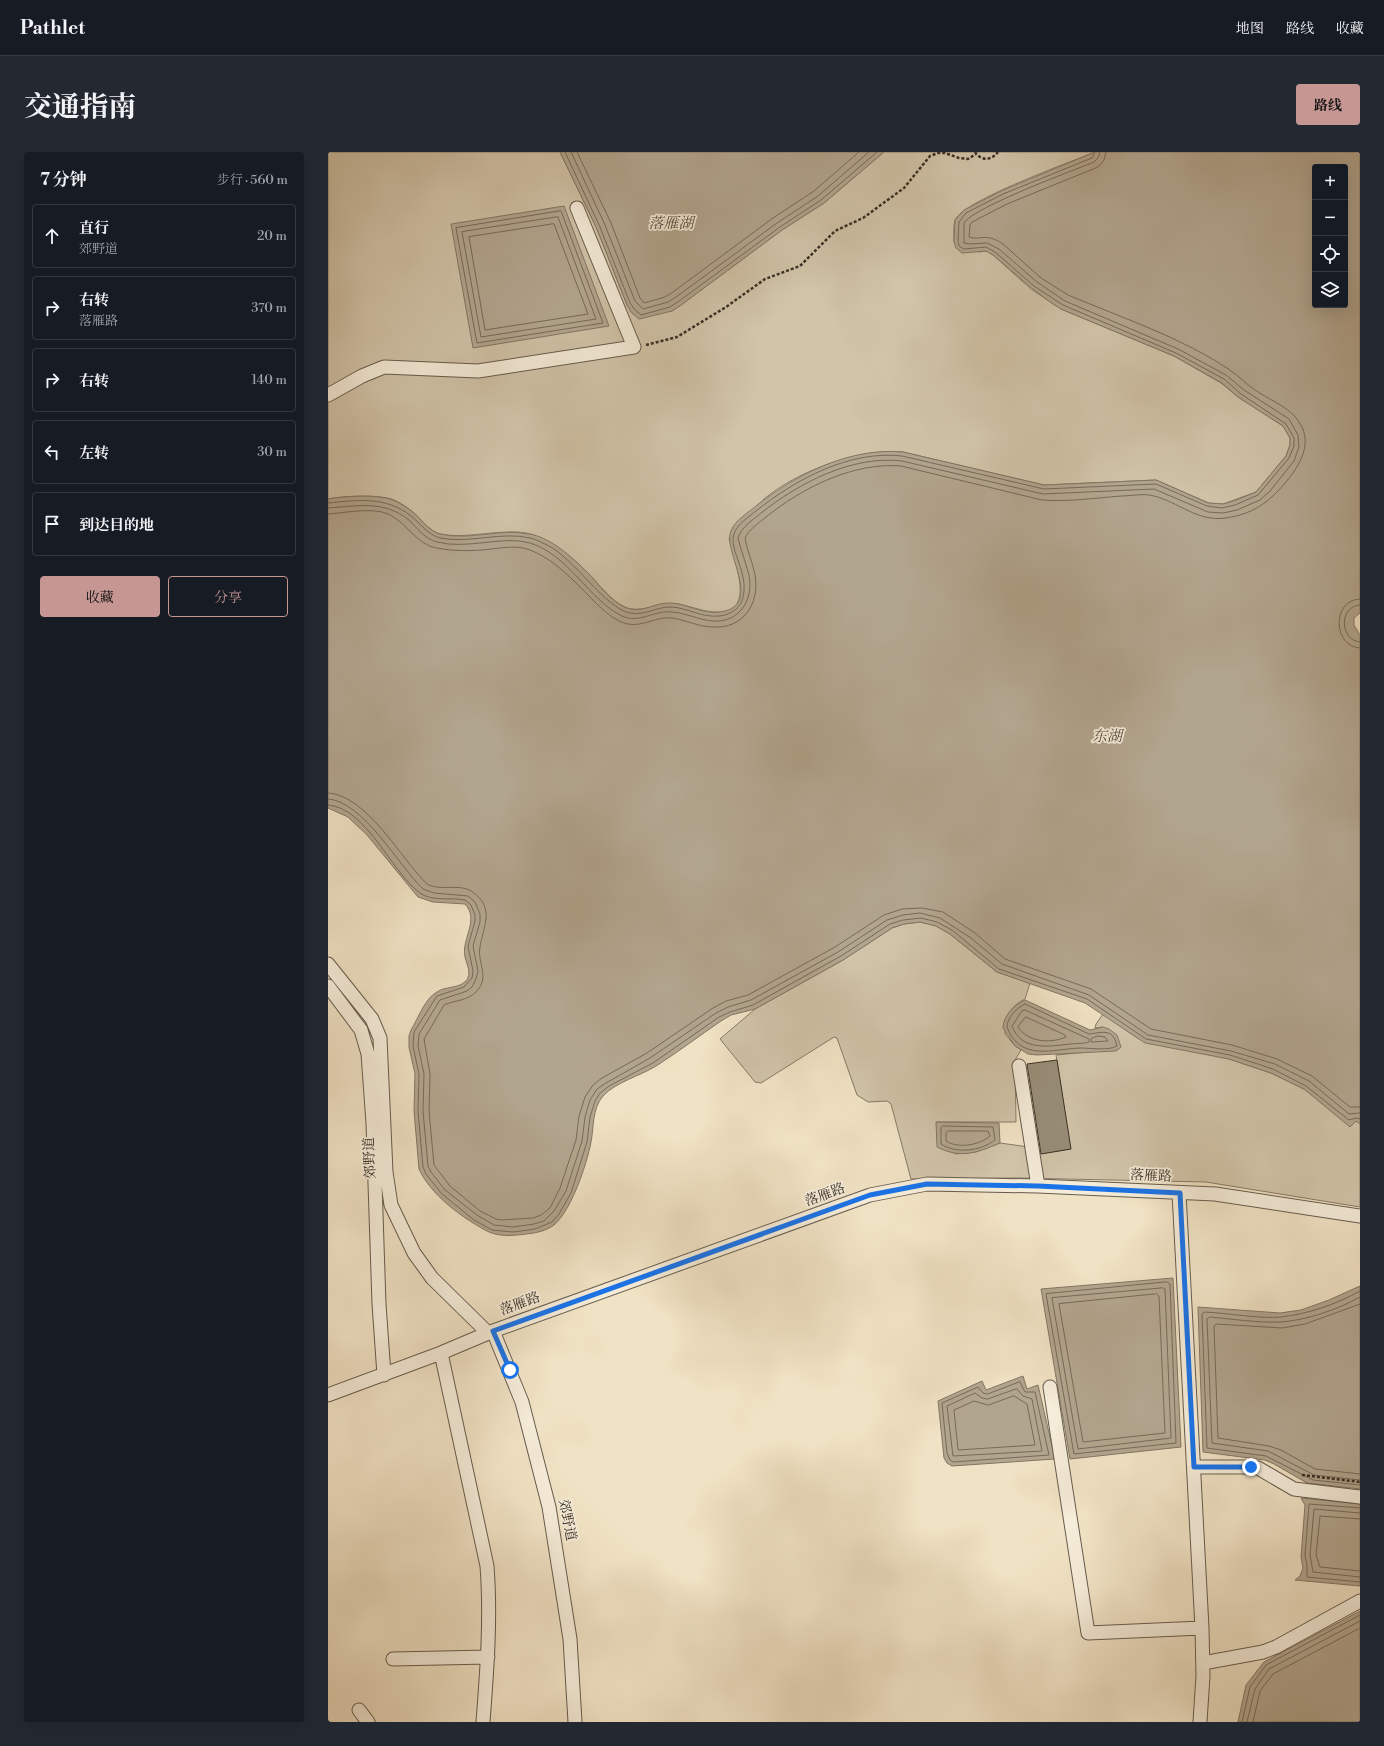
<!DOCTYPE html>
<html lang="zh">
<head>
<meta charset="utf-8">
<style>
  body { margin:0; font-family:"Libre Bodoni","Noto Serif SC",serif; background:#242831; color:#f1f3f6 }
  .controls { position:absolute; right:12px; top:12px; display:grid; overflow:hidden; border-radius:4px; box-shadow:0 4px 16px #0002 }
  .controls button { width:36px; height:36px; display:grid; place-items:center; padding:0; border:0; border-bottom:1px solid #363941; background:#171b24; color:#f1f3f6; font:20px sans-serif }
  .stop { position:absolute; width:12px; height:12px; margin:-9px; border:3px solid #1a73e8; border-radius:50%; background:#fff }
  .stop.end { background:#1a73e8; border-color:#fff; box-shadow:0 1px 4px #0008 }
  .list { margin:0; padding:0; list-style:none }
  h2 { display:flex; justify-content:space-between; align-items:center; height:52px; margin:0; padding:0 16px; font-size:17px }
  h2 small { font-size:13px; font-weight:400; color:#9ea1a6 }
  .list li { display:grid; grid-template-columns:26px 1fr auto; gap:12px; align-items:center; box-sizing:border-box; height:64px; margin:0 8px 8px; padding:0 8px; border:1px solid #363941; border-radius:4px }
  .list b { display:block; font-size:15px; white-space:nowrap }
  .list p { margin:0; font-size:13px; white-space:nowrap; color:#9ea1a6 }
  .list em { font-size:13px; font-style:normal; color:#9ea1a6 }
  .actions { display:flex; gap:8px; padding:12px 16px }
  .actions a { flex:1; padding:9px 0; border:1px solid #c59692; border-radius:4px; text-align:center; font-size:14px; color:#c59692 }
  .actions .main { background:#c59692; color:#111 }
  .icon { flex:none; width:22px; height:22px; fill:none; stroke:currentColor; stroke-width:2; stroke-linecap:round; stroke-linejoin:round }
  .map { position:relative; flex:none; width:1032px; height:1570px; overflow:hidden; border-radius:4px }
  header { display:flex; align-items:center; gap:24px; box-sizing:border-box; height:56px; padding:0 20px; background:#171b24; border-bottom:1px solid #363941 }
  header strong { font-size:19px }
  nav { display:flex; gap:22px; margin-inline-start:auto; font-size:14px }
  .intro { display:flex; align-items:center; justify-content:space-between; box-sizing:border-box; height:96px; padding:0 24px }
  h1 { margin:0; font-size:28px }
  .button { padding:10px 18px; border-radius:4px; background:#c59692; color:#111; font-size:14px; font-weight:700 }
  main { display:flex; gap:24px; padding:0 24px }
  aside { flex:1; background:#171b24; border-radius:4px; box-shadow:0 4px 16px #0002 }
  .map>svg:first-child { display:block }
</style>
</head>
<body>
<header>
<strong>Pathlet</strong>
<nav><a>地图</a><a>路线</a><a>收藏</a></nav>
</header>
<div class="intro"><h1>交通指南</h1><a class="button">路线</a></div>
<main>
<aside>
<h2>7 分钟<small>步行 · 560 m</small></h2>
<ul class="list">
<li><svg class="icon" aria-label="ahead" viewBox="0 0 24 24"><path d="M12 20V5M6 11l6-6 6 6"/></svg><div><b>直行</b><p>郊野道</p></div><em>20 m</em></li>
<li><svg class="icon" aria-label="right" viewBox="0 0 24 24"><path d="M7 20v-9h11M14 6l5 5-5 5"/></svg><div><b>右转</b><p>落雁路</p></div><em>370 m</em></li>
<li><svg class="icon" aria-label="right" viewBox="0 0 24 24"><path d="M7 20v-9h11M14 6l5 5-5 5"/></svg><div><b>右转</b></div><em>140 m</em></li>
<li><svg class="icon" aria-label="left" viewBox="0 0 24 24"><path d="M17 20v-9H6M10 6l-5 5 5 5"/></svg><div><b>左转</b></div><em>30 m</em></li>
<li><svg class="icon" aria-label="arrive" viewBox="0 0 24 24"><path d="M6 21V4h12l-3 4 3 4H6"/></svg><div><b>到达目的地</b></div></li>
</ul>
<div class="actions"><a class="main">收藏</a><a>分享</a></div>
</aside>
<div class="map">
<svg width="1032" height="1570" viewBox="0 0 1032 1570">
  <rect width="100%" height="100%" fill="#f0e2c4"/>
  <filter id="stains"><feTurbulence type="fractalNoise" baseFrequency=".005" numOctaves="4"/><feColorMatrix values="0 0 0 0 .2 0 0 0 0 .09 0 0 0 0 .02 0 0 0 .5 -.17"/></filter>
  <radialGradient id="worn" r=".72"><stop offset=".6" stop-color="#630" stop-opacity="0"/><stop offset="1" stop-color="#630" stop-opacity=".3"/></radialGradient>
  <!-- green -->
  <path fill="#d1c4a9" stroke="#857a67" d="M0 0H232L269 77 299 153 306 163 344 159 353 153 454 78 496 51 556 0H767C743 10 636 48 627 68 625 74 626 84 626 90L651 100 658 99 665 103 703 137 733 157 846 204 893 231 910 245 955 274 962 286V293L958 304 928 340 895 352 881 351 828 328 716 333 575 300C532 296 469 319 436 347 424 358 413 373 401 386 405 408 431 464 386 460 373 459 362 454 350 452 333 450 311 462 297 455 282 448 271 432 259 420 244 405 226 391 205 383 183 374 139 388 112 382 101 379 94 368 86 361 80 356 73 351 66 348 52 342 15 344 0 347Z
    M592 770 608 774 622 782 669 820 702 831 697 847C680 856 678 864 677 882L687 894 693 898 687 908 688 970H609L627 1002 648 1000 672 991 708 996 709 1002 742 997 728 903 791 897 775 875 767 876 768 872 775 862 808 885 901 907 943 921 976 937 1027 970 1029 969 1032 972V1055L878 1030 691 1026 583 1027 563 952 559 949 540 950 529 943 509 886 506 885 433 931 427 930 392 887 427 857 515 808 564 776 576 772Z"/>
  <!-- water -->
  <path fill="#b2a58e" stroke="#827664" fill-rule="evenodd" d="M232 0H556L496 51 454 78 353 153 344 159 311 167 303 160 299 153 269 77Z
    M767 0H1032V461L1026 466V473L1032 483V972L1028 969 1022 975 976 937 943 921 901 907 817 891 757 851 669 820 622 782 608 774 592 770 576 772 564 776 515 808 427 857 403 863 393 869C371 884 350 900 328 914 312 924 288 930 275 944 264 957 266 975 263 990 259 1012 243 1059 226 1073 218 1079 208 1081 198 1082 184 1084 169 1085 157 1078 132 1064 103 1043 91 1017L86 959 87 922 81 895V884L83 878C90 867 97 846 109 840 117 834 130 837 138 829 144 822 139 813 137 805 133 787 152 768 137 752L105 750 90 745 39 683 20 665 0 656V347C16 344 50 342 65 348 72 351 80 356 86 361 94 368 101 379 112 382 141 389 173 376 202 382 223 386 244 405 259 420 271 432 285 454 303 457 316 460 329 450 342 451 358 451 375 463 392 460 437 454 394 399 403 379 407 368 420 361 428 354 468 322 523 295 575 300L716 333 828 328 880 351 895 352 906 349 928 340 958 304 962 293V286L955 274 910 245 894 231 846 204 733 157C708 142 688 122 665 103L658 99 634 101 628 96 626 90 627 68 636 58 673 39ZM987 15H1017V153H987Z
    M236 54 281 174 145 196 123 72Z
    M697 848 762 878 775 875 781 877 789 883 793 895 788 899 709 903 700 902 687 894 675 876C675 864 686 853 697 848Z
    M608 970 671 971 672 991C648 1001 633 1007 609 995Z
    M845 1126 853 1295 742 1307 713 1137Z
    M1032 1134V1337L979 1331 946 1312 937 1308 875 1300 870 1155 952 1161 973 1158 1001 1148Z
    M695 1224 699 1237 710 1233 727 1307 624 1314 619 1311 616 1306 610 1249 654 1229 658 1238Z
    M973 1346 1032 1352V1434L967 1428 972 1424 975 1416 973 1405 977 1353Z
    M1032 1459V1570H910L918 1533 936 1510Z"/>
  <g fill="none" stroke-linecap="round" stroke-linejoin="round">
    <!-- shore -->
    <path stroke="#766a5a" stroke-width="1" d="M237 0 272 75 302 151 307 158 313 163 342 155 351 149 452 75 493 48 549 0
      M243 0 277 73 307 149 315 157 340 150 348 145 449 71 490 44 541 0
      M249 0 283 71 312 146 316 151 337 145 345 140 445 66 486 39 531 0
      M233 59 275 171 149 191 128 76Z
      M230 65 268 167 153 185 134 80Z
      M226 72 260 162 157 178 141 85Z
      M0 351C30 348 58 344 83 364 92 371 100 383 112 386 141 392 174 379 202 386 208 387 214 391 219 393 245 405 278 457 302 461 316 464 328 455 342 455 358 455 374 466 391 464 401 463 410 458 414 449 423 422 400 398 406 382 409 372 421 365 428 359 468 327 522 298 574 304L716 337 828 332 879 354 894 356 907 353 930 343 961 306 966 294V286L958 272 913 242 896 227 848 201 735 153 706 134 667 100 658 95 636 97 631 94 630 89 631 70 638 61 675 42 764 6 767 0
      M0 356C30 354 56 348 81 368 89 376 97 387 109 390 138 398 177 383 202 391 241 403 261 448 294 464 311 472 326 458 344 460 358 461 371 468 385 469 411 471 426 448 421 423 418 411 413 399 410 386 413 375 425 368 433 361 471 331 524 303 574 309L715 342 826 337 880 360 895 361 909 358 932 348 942 339 966 309 971 295 970 283 961 267 916 238 898 223 850 197 737 149 709 130 671 97 659 91 642 92 636 91V71C646 55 744 19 766 10L770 6 772 0
      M0 362C16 361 45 355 60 362 78 370 89 393 109 396 124 399 139 399 154 398 168 397 188 392 202 398 220 405 235 418 248 431 262 444 274 460 291 469 311 479 325 464 344 466 358 468 371 475 385 475 415 477 432 452 427 423 425 411 419 399 417 386 421 377 431 371 438 365 474 336 525 310 573 314L714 348C740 350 767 346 793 344 803 344 816 341 826 344 850 350 870 370 897 366 929 362 946 346 965 321 975 306 982 290 973 273 964 256 945 250 930 240 920 234 912 225 902 218 855 186 792 165 740 143L713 126 675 92C657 80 653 89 641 85L642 73 644 70 679 52 770 15 776 8 778 0
      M1032 447C1003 448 1005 495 1032 496
      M1032 453C1010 454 1012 489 1032 490
      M0 641C39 643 73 707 99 732 113 740 133 730 146 741 167 757 155 775 152 795 149 811 162 824 149 839 140 849 127 848 116 853L96 887 102 922 101 959 106 1013 122 1034 152 1059 168 1067 173 1068 205 1066 213 1063 222 1056 232 1036 248 988 251 964 257 945 265 933 274 926 319 901 385 856 398 849 420 843 507 795 556 763 574 757 594 756 615 760 647 781 677 807 763 837 823 877 904 893 949 907 984 924 1022 955H1032
      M0 647C35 649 71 714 95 737L106 741 140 744 147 750 152 762V770L145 794 150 819 148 827 144 835 139 839 112 848 91 882 90 894 96 922 95 959 100 1014 103 1020 117 1038 149 1063 166 1073 185 1075 206 1072 216 1069 226 1059 238 1039 254 989 257 965 262 948 269 937 278 931 322 906 388 861 400 855 423 848 510 800 559 768 575 763 592 761 612 766 643 786 674 812 761 843 820 883 903 899 947 912 981 929 1021 962 1032 961
      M0 653C39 656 63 720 92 741 104 750 124 745 137 748L143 753 147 763V769L140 794 145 819 144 826 136 835 109 844 86 880 85 894 91 922 90 959 95 1015 98 1022 114 1042 146 1068 164 1078 185 1080 207 1077 224 1070 231 1062 243 1041 259 990 262 965 267 949 272 941 281 934 325 911 391 865 402 860 425 853 513 804 562 772 575 768 593 766 609 770 624 778 671 817 759 847 818 887 902 903 945 917 978 934 1021 968 1028 966 1032 967
      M697 852 761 882C773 881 785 875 789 894 780 899 763 896 752 896 725 897 692 910 679 875 679 866 689 855 697 852Z
      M697 858 761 887V890C756 892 749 891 743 892 722 894 693 900 684 874L694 859Z
      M698 865 737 883 738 885C722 892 699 890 690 875Z
      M770 884 777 885 780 889 763 890V887Z
      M615 974 665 975 667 988C653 999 628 1002 613 992V976Z
      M620 979H660L662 984C652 993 630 997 618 989V981Z
      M839 1130 842 1132 848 1291 746 1302 718 1142Z
      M835 1136 837 1137 843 1286 750 1297 724 1146Z
      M1032 1139C1009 1152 980 1162 953 1165 931 1167 900 1161 876 1160L874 1162 879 1296 938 1304 985 1328 1032 1333
      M829 1142 831 1144 837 1281 755 1290 731 1152Z
      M1032 1145C1009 1158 979 1168 953 1170 930 1171 905 1167 882 1165L879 1167 884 1291 940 1299 986 1323 1032 1328
      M1032 1152 977 1172 954 1176 888 1172 886 1174 890 1286 941 1294 953 1298 987 1317 1032 1322
      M692 1230 697 1240H707L721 1303 625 1310 622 1308 619 1301 614 1251 650 1235 655 1241 659 1242Z
      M689 1237 695 1244 704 1247 714 1299 625 1304 619 1254 647 1241 654 1246 659 1247Z
      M686 1244 699 1252 707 1293 630 1298 626 1258 646 1249 660 1253Z
      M1032 1356 981 1352 977 1404 979 1413V1425L1032 1430
      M1032 1361 986 1357 982 1403 985 1420 1032 1425
      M1032 1367 992 1364 988 1403 992 1415 1032 1419
      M914 1570 922 1535 938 1513 1032 1463
      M919 1570 927 1537 941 1517 1032 1469
      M925 1570 932 1539 945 1522 1032 1476"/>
  </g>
  <!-- building -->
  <path fill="#988d78" stroke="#393025" d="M729 908 743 997 713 1002 699 912Z"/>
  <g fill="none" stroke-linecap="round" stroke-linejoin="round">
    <!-- minor casing -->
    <g stroke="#675c4d" stroke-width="15">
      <path id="minor" d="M0 243 34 224 56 215 150 219 306 195 249 56
        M0 812 44 867 52 886 58 1020 63 1053 86 1101 104 1126 160 1181
        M0 834 33 878 40 902 45 971 51 1152 56 1223
        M691 914 710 1034
        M851 1041 874 1476 875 1524 872 1570
        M165 1179 194 1250 221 1355 242 1487 247 1570
        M113 1201 159 1414C163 1466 159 1518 155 1570
        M722 1235 760 1481 874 1476
        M0 1243 113 1201 165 1179 542 1043 599 1032 710 1034 887 1042 1032 1064
        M866 1315H923L930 1316 966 1337 1032 1345
        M65 1507 160 1505
        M875 1511 935 1500 948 1495 1032 1449
        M31 1558 40 1570"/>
    </g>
    <!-- path -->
    <path stroke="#393025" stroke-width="2.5" stroke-dasharray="3 2" stroke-linecap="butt" d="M647 0C653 9 663 9 670 0
      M318 193 349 185 398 155 437 127 472 114 507 79 535 66 576 36 602 4 610 1H617L631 6 640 7 648 2
      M974 1323 1032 1330"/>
    <!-- minor -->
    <use href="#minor" stroke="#f5ecd9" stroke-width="13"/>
  </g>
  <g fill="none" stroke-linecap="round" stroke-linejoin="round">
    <!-- route -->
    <path stroke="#1a73e8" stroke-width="5" d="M182 1218 165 1179 542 1043 599 1032 710 1034 852 1041 866 1315H923"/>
  </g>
  <g text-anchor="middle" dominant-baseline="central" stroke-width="3.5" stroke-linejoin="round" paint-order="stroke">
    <!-- street labels -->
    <g font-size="14" fill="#393025" stroke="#f5ecd9">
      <text transform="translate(42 1006) rotate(-93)">郊野道</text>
      <text transform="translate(823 1024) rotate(3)">落雁路</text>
      <text transform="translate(497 1043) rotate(-20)">落雁路</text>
      <text transform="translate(192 1152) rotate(-20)">落雁路</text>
      <text transform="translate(239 1368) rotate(79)">郊野道</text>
    </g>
    <!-- water labels -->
    <g font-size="15" font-style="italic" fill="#574d3f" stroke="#f5ecd9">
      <text x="343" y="71">落雁湖</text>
      <text x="779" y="584">东湖</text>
    </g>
  </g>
  <rect width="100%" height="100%" filter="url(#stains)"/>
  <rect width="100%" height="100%" fill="url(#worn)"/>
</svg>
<div class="controls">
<button>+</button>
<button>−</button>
<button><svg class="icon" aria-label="locate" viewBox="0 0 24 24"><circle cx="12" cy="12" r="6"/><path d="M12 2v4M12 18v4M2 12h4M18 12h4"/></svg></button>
<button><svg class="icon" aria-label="layers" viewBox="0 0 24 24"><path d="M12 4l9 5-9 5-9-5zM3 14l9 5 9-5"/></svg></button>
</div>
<div class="stop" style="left:182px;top:1218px"></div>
<div class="stop end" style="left:923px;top:1315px"></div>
</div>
</main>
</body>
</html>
